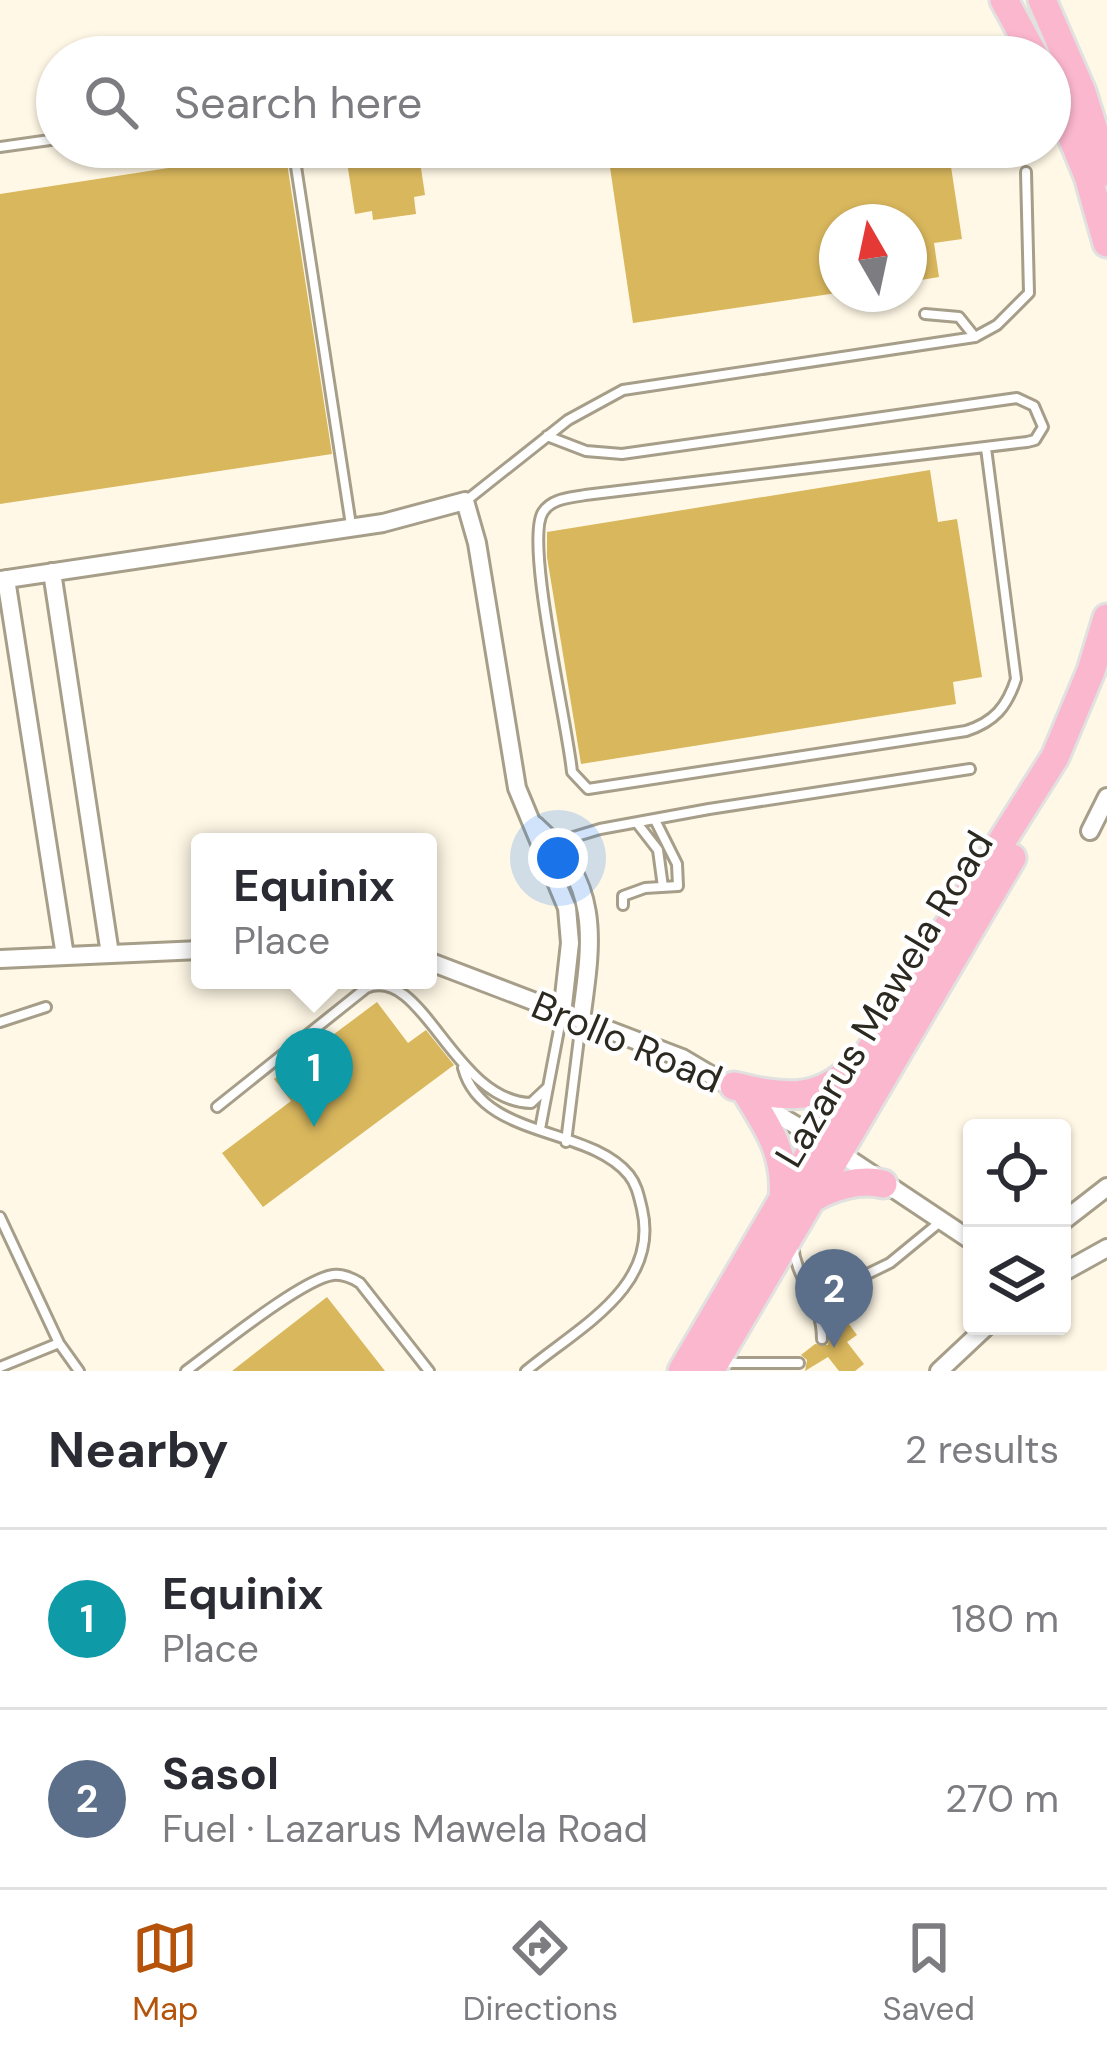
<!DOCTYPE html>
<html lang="en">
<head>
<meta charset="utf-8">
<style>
  body { margin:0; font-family:"DM Sans",sans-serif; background:#f7f7f7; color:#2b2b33 }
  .controls { position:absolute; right:36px; bottom:36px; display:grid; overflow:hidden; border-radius:12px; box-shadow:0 3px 9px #0004 }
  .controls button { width:108px; height:108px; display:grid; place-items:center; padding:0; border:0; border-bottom:3px solid #e1e1e2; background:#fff; color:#2b2b33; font:60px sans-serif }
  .compass { position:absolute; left:819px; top:204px; width:108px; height:108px; border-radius:50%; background:#fff; box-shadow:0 3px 9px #0004; rotate:351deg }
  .you { position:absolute; left:558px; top:858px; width:42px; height:42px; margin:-30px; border:9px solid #fff; border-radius:50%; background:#1a73e8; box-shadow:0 0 0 18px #1a73e833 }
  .badge { display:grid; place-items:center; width:78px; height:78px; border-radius:50%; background:#b45309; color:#fff; font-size:39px; font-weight:700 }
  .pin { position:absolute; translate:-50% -99px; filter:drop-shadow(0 3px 6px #0008) }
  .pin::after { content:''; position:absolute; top:63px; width:42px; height:36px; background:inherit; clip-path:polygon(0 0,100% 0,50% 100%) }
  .popup { position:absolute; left:191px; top:833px; width:246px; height:156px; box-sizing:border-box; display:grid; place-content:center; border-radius:12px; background:#fff; filter:drop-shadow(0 3px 9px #0005); font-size:39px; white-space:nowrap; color:#7c7c81 }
  .popup b { font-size:45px; color:#2b2b33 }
  .popup::after { content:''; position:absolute; left:50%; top:100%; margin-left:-24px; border:24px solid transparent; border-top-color:#fff }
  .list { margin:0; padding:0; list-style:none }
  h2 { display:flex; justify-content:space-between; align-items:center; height:156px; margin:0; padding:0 48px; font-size:51px }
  h2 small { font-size:39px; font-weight:400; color:#7c7c81 }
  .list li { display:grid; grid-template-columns:78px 1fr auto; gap:36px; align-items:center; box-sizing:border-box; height:180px; padding:0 48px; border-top:3px solid #e1e1e2 }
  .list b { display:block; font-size:45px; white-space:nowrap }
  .list p { margin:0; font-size:39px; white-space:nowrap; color:#7c7c81 }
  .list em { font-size:39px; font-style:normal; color:#7c7c81 }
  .icon { flex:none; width:66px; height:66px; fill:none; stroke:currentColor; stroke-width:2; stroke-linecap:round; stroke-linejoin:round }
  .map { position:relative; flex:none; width:1107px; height:1371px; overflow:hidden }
  .search { position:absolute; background:#fff; box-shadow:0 3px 9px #0004; left:36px; right:36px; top:36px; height:132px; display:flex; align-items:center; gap:30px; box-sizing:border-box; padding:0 42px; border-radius:66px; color:#7c7c81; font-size:45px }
  .sheet { height:516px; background:#fff }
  nav { display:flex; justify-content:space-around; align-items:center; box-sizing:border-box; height:168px; border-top:3px solid #e1e1e2; background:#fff; font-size:33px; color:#7c7c81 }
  nav a { display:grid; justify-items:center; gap:6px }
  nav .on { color:#b45309 }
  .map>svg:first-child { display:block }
</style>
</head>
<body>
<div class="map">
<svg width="1107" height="1371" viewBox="0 0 1107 1371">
  <rect width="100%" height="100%" fill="#fff8e6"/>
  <!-- building -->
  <path fill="#d9b75d" d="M359 147 418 148 425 195 414 197 416 214 373 220 372 211 355 214 345 149Z
    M607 147H948L962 239 934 243 939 277 909 282V222H837V293L633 323Z
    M285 150 332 454 0 504V194Z
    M930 470 938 522 957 519 982 677 953 682 956 704 581 764 547 557V532Z
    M377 1002 408 1043 426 1030 454 1065 263 1207 222 1153 291 1101 274 1079Z
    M327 1297 385 1371H232Z
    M846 1320 857 1335 847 1342 864 1364 855 1371H839L828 1357 805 1371 807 1360 801 1355 815 1344 828 1345 830 1333Z"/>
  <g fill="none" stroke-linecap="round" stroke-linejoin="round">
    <!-- service casing -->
    <g stroke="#a69e89" stroke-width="14">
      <path id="service" d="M0 147 57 139
        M293 147 351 525
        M925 314 959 317 975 337 997 325 1029 293 1026 172
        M547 436 586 451 622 454 1017 398 1034 406 1043 427 1035 440 1027 442 585 495C570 498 552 498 543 512 524 541 568 726 572 772L588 789 966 731C994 722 1007 707 1016 679L986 448
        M467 500 568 420 623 390 975 337
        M637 823 658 850 663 887
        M557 842 600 829 709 809 970 769
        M623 905V896L645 888 678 886 677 864 655 820
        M0 1022 46 1007
        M463 1068C482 1139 589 1126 629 1175 637 1185 639 1197 642 1209 660 1287 579 1327 526 1371
        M217 1107 366 988C423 964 453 1101 531 1103L548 1087
        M540 1129 562 1014
        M566 1142 581 1022
        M0 1217 59 1343 79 1371
        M793 1245C796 1281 822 1299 822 1339
        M816 1299 890 1263 940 1222
        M722 1363H799
        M0 1367 59 1343
        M186 1371C215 1350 302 1279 333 1275 343 1274 352 1278 360 1283L429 1371"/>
    </g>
    <!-- minor casing -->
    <g stroke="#a69e89" stroke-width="22">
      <path id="minor" d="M52 572 110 954
        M6 579 65 956
        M0 580 383 523 465 501 477 543 517 788 567 908 570 943 562 1014
        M535 825C602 884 592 940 581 1020
        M1090 831 1107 797
        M0 959 200 950
        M428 961 682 1058 819 1139 972 1241
        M1062 1222 1107 1187
        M1062 1273 1107 1248
        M939 1371 987 1326"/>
    </g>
    <!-- primary casing -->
    <g stroke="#e1e1e0" stroke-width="33">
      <path id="primary" d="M1004 0 1035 57
        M1042 0 1082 92 1107 172
        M1050 84 1088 176 1107 243
        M734 1086C780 1097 817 1104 852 1068
        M748 1095C770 1130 787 1156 783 1200
        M811 1199C832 1187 859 1178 883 1184
        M682 1371 878 1037 1055 757 1091 671 1107 618
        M710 1371 1012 858"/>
    </g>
    <!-- service -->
    <use href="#service" stroke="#fff" stroke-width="8"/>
    <!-- minor -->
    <use href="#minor" stroke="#fff" stroke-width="16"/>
    <!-- primary -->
    <use href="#primary" stroke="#fbb7ce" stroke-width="27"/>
  </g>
  <g text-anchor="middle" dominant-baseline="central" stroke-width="9" stroke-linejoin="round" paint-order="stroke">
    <!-- street labels -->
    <g font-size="39" fill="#2c2921" stroke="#fff">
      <text transform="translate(884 999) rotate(-59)">Lazarus Mawela Road</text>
      <text transform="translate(627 1042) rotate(23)">Brollo Road</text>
    </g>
  </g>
</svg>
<div class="controls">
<button><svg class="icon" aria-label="locate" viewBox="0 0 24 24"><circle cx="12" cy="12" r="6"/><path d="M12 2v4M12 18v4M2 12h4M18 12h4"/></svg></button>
<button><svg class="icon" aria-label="layers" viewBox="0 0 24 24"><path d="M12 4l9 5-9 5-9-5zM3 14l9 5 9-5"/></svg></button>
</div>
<svg class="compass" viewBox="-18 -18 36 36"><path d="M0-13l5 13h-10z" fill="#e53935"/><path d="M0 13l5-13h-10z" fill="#7c7c81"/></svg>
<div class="you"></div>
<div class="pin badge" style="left:314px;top:1127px;background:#0f9aa8">1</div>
<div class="popup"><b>Equinix</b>Place</div>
<div class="pin badge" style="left:834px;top:1348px;background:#5c6f8a">2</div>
<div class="search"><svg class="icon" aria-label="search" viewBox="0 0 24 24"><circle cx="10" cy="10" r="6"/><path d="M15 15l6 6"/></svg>Search here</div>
</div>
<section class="sheet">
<h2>Nearby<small>2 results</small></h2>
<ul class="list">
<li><span class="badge" style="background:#0f9aa8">1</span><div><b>Equinix</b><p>Place</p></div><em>180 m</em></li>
<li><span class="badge" style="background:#5c6f8a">2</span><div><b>Sasol</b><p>Fuel · Lazarus Mawela Road</p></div><em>270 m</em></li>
</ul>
</section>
<nav>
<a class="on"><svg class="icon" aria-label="map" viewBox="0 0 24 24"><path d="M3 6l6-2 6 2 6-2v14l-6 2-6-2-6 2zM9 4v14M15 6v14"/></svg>Map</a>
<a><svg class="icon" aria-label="directions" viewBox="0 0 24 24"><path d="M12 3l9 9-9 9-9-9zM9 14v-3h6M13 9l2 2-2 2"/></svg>Directions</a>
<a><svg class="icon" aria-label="saved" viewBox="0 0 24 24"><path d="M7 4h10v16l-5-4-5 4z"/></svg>Saved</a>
</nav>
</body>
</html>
